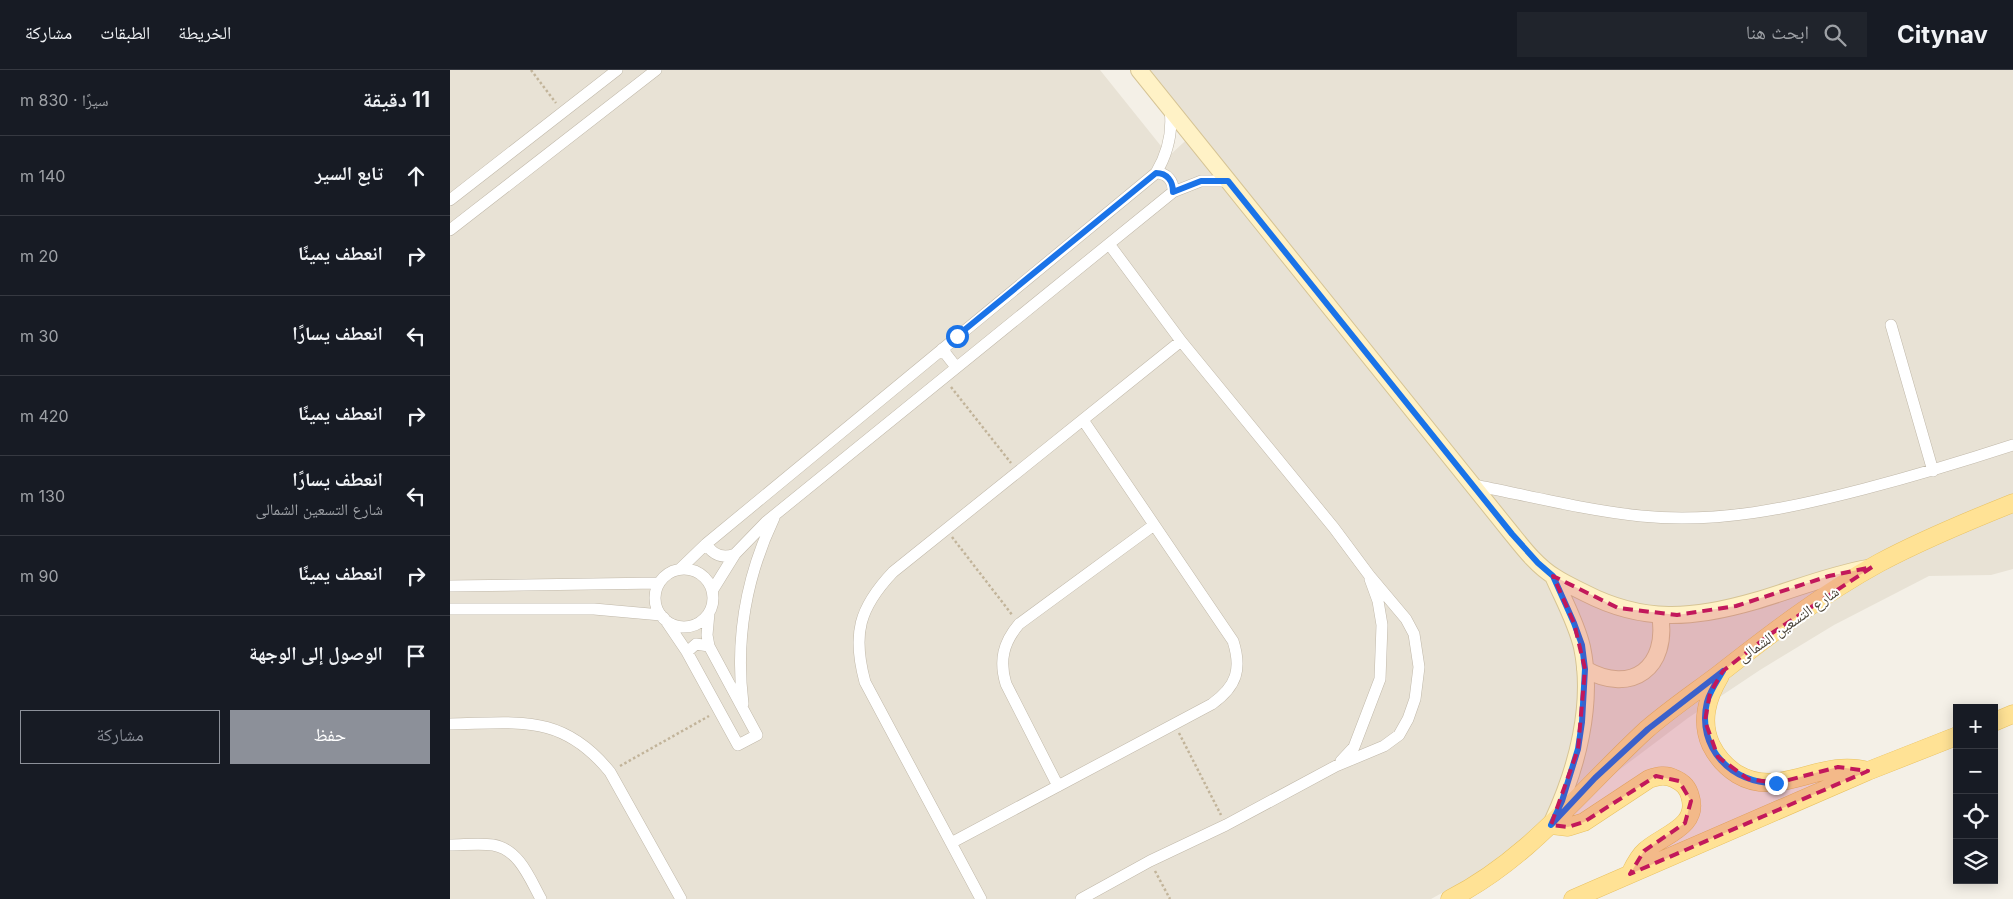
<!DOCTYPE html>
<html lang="ar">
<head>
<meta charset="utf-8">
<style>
  body { margin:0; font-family:Inter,"Noto Naskh Arabic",sans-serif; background:#20242c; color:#f1f3f6; direction:rtl }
  .controls { position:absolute; right:15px; bottom:15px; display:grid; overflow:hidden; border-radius:0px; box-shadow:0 2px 12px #0003 }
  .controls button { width:45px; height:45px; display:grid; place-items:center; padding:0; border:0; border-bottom:1px solid #363941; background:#171b24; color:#f1f3f6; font:25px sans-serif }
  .stop { position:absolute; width:15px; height:15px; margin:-11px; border:4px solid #1a73e8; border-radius:50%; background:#fff }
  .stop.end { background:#1a73e8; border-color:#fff; box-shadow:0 1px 5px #0008 }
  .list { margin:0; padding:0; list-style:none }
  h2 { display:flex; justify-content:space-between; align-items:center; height:65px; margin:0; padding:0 20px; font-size:21px }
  h2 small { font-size:16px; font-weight:400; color:#9ea1a6 }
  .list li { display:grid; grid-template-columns:32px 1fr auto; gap:15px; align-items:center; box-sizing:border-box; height:80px; padding:0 20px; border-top:1px solid #363941 }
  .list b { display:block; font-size:19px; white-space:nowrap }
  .list p { margin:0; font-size:16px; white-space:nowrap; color:#9ea1a6 }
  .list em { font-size:16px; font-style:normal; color:#9ea1a6 }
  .actions { display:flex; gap:10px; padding:15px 20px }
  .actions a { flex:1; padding:11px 0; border:1px solid #8c9099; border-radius:0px; text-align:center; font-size:18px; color:#8c9099 }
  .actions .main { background:#8c9099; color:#fff }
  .icon { flex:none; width:28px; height:28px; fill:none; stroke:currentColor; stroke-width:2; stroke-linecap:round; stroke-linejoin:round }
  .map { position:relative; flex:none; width:1563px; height:829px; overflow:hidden; direction:ltr }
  header { display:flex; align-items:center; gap:30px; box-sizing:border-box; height:70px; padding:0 25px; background:#171b24; border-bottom:1px solid #363941 }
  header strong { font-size:24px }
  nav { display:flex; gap:28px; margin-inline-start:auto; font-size:18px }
  .search { width:350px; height:45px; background:#20242c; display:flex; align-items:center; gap:12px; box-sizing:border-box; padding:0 18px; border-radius:0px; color:#9ea1a6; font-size:19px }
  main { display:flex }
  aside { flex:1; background:#171b24 }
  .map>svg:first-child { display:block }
</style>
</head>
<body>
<header>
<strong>Citynav</strong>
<div class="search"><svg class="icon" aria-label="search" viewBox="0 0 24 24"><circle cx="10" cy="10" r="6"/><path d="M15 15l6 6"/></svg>ابحث هنا</div>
<nav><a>الخريطة</a><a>الطبقات</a><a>مشاركة</a></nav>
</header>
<main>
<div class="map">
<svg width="1563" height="829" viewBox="0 0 1563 829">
  <rect width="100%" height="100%" fill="#f4f0e7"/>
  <!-- residential -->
  <path fill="#e8e2d5" d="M0 0H650L719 86 747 60 699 0H1563V499L1541 505 1479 506 1384 555 1310 600 1238 648 1169 700 1090 769 981 829H0Z"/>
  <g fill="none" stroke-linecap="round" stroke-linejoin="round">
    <!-- street casing -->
    <g stroke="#c0b8a9" stroke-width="12">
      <path id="street" d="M706 103C717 103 724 111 723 122
        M0 130 167 0
        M0 160 206 0
        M1441 255 1483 401
        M492 279 506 297
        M1024 415C1079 426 1135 440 1191 446 1267 454 1341 438 1414 419 1464 406 1514 391 1563 375
        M256 474C263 485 273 489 285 484
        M230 499 256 474 706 103C718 83 723 63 720 39
        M205 528a29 29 0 1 1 58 0a29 29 0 1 1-58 0Z
        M0 516 209 513
        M262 521 285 484 316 452 723 122 751 111H778
        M0 539H144L211 545
        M214 548 237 582 288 675 307 665 259 576 257 565 259 543
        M237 582 246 574 259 576
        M293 634C285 569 296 507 324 448
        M0 654C69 653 112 643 160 702L231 829
        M891 691 904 677 930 609 932 555 928 531 920 509
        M608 716 556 614C549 591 553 573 569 554L704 455
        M501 773 762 634C787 616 792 599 783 571L633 350
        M0 775C14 775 29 773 43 775 69 779 80 809 91 829
        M531 829 415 612C402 564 409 538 443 502L731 271
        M631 829 700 791 776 755 886 696 934 676 949 665 958 649 965 629 969 597 964 564 956 549 919 505 884 458 731 271 659 174"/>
    </g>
    <!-- secondary casing -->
    <g stroke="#d6c495" stroke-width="18">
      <path id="secondary" d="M689 0 1062 464C1074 479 1088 497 1105 507 1114 513 1125 518 1135 523 1193 553 1243 549 1305 531 1343 520 1378 505 1418 498
        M1103 506C1113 529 1126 552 1132 577 1144 634 1127 698 1103 750
        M1135 599C1182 626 1219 597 1210 545"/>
    </g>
    <!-- primary casing -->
    <g stroke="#e8c161" stroke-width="19">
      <path id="primary" d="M1270 606C1257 628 1250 651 1261 675 1267 687 1276 697 1287 704 1330 730 1370 687 1418 701
        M1544 652 1563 644
        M1101 755 1118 757 1134 752 1199 709C1208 706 1216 704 1225 709 1232 712 1238 718 1240 726 1250 757 1212 765 1195 781 1188 787 1184 796 1180 804
        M1000 829C1079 789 1132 719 1196 660 1219 640 1244 623 1268 605 1319 565 1372 524 1429 493 1472 470 1518 451 1563 433
        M1123 829 1418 701 1507 666"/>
    </g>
    <!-- path -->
    <path stroke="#c2b49a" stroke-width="2.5" stroke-dasharray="2.5 2.5" stroke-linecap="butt" d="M81 0 106 33
      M501 317 561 393
      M502 467 563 546
      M729 663 771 745
      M170 696 259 646
      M705 801 720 829"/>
    <!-- street -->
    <use href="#street" stroke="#fff" stroke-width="11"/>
    <!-- secondary -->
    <use href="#secondary" stroke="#fff2c6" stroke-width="16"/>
    <!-- primary -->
    <use href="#primary" stroke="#ffe295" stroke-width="18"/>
  </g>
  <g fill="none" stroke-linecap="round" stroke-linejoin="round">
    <!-- route -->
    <path stroke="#1a73e8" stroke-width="6" d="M507 266 706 103C717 103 723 111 723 122L751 111H778L1062 464 1088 493 1103 506 1124 553 1132 575 1135 599 1132 652 1128 679 1112 731 1101 755 1145 708 1198 659 1273 601C1267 611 1260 621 1257 632 1246 678 1282 714 1326 713"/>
  </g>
  <!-- marked area -->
  <path fill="#c2185b" fill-opacity="0.2" stroke="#c2185b" stroke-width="4" stroke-dasharray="10 6" stroke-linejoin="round" d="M1422 497 1319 565 1273 601 1260 623 1255 651 1268 687 1298 709 1327 713 1388 697 1418 701 1180 804 1194 781 1235 753 1241 731 1229 711 1206 706 1134 752 1118 757 1101 755 1128 679 1135 599 1124 553 1103 506 1168 538 1227 545 1286 536 1379 506Z"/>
  <g text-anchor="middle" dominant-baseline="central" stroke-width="4" stroke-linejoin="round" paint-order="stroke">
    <!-- street labels -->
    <g font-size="15" fill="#474035" stroke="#fff">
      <text transform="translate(1338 554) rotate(-35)">شارع التسعين الشمالى</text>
    </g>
  </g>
</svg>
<div class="controls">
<button>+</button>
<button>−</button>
<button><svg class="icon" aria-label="locate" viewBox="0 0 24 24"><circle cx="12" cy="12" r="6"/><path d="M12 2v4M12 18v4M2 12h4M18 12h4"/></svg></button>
<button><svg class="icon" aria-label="layers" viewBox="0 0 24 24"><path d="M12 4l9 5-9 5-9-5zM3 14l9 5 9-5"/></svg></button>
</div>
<div class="stop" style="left:507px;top:266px"></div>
<div class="stop end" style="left:1326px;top:713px"></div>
</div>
<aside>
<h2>11 دقيقة<small>سيرًا · 830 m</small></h2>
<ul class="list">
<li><svg class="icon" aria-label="ahead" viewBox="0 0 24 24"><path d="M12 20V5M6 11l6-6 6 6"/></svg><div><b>تابع السير</b></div><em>140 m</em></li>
<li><svg class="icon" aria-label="right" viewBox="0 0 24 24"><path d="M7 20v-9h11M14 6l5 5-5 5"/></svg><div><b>انعطف يمينًا</b></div><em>20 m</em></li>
<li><svg class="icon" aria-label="left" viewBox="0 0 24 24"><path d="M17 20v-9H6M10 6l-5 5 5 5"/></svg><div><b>انعطف يسارًا</b></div><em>30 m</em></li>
<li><svg class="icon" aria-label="right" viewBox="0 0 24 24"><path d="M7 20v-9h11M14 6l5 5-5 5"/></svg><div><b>انعطف يمينًا</b></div><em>420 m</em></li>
<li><svg class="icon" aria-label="left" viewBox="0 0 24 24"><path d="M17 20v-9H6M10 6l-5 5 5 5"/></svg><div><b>انعطف يسارًا</b><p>شارع التسعين الشمالى</p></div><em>130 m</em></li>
<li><svg class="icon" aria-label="right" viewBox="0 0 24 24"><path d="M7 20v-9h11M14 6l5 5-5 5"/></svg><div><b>انعطف يمينًا</b></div><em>90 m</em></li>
<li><svg class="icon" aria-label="arrive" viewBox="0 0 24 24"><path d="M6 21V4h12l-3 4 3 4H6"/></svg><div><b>الوصول إلى الوجهة</b></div></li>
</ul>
<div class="actions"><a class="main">حفظ</a><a>مشاركة</a></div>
</aside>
</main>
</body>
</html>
